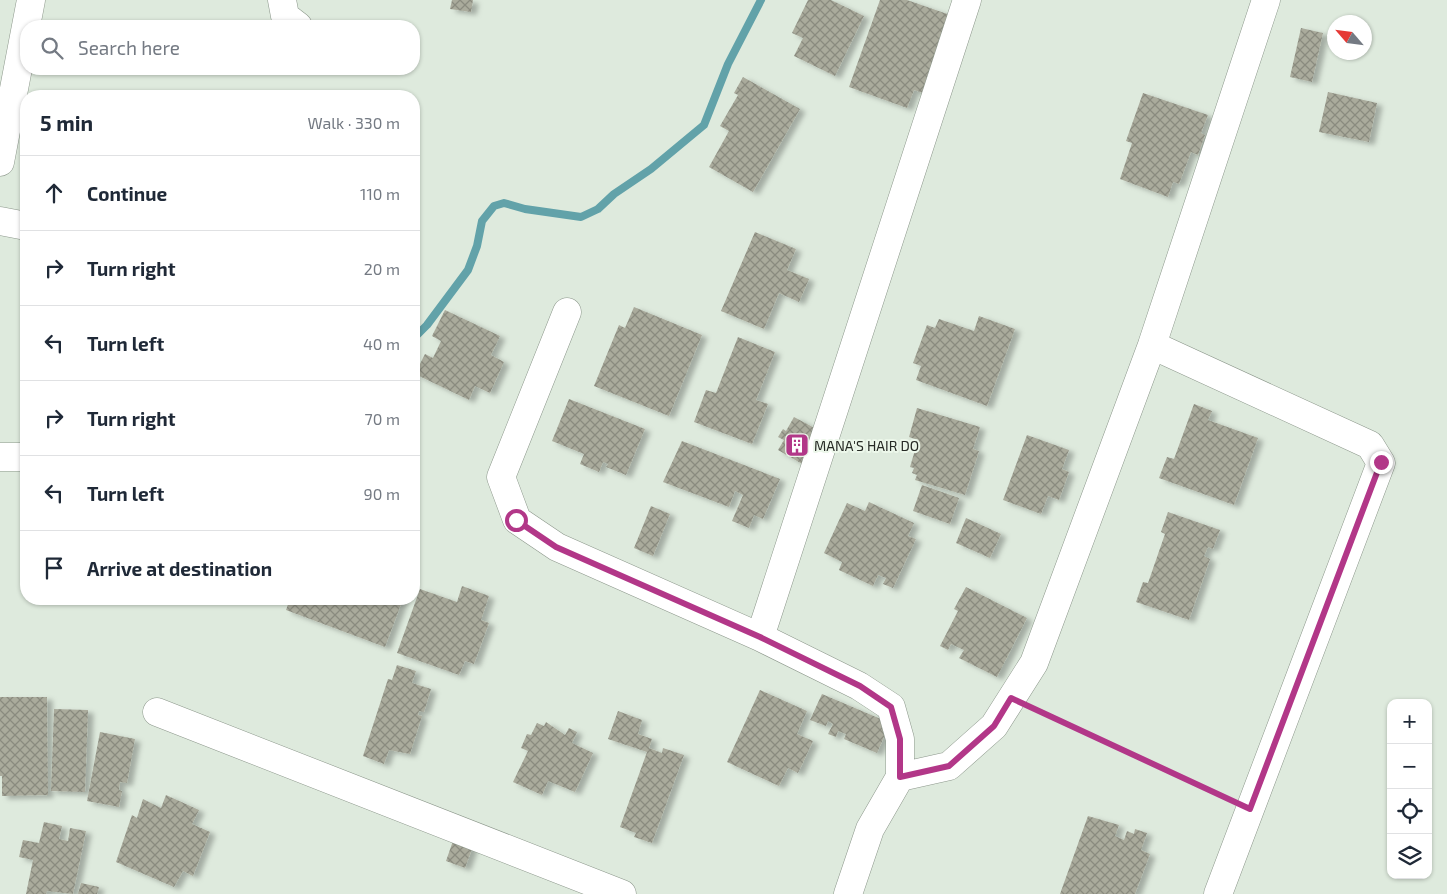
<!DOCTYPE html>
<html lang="en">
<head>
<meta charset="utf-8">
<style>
  body { margin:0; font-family:"Exo 2",sans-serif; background:#f6f6f7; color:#1f2937 }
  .controls { position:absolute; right:15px; bottom:15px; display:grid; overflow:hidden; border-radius:10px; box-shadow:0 1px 4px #0004 }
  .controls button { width:45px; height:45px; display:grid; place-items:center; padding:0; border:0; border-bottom:1px solid #e0e1e3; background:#fff; color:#1f2937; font:25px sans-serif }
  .compass { position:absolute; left:1327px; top:15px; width:45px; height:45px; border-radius:50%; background:#fff; box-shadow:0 1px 4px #0004; rotate:298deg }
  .stop { position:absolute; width:15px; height:15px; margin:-11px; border:4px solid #b23788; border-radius:50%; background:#fff }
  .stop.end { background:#b23788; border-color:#fff; box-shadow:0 1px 5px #0008 }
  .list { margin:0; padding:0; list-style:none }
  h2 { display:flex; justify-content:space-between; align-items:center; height:65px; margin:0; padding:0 20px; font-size:21px }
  h2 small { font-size:16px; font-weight:400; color:#747a83 }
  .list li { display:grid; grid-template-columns:32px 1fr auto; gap:15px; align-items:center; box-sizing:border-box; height:75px; padding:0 20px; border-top:1px solid #e0e1e3 }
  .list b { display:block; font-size:19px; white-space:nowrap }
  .list em { font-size:16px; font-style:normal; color:#747a83 }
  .icon { flex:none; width:28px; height:28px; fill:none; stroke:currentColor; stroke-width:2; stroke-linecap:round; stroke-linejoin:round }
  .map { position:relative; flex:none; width:1447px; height:894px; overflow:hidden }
  .search { position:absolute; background:#fff; box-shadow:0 1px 4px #0004; left:20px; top:20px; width:400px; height:55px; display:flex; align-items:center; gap:12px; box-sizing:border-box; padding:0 18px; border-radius:20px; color:#747a83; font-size:19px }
  .panel { position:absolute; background:#fff; box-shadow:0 1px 4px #0004; left:20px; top:90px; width:400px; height:515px; border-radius:20px }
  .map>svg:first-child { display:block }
</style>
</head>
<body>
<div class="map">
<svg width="1447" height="894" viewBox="0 0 1447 894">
  <defs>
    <pattern id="building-cross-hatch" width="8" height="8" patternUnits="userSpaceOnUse" patternTransform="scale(1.25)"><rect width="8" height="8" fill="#aaab9c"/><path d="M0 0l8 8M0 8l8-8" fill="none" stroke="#8a8b7f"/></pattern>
    <filter id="shadow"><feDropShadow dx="5.5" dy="3" stdDeviation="2.5" flood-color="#0004"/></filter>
  </defs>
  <rect width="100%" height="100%" fill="#deeadd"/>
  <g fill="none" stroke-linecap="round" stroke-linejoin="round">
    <!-- stream -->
    <path stroke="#62a2a9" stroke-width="8" d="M414 338 427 325 468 270 477 246 482 221 494 206 504 203 525 209 581 217 598 209 614 194 651 169 704 125 728 64 761 0"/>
  </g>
  <!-- building -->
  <path fill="url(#building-cross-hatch)" filter="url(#shadow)" d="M452 0H473L471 12 450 9Z
    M808 0H831L864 16 835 76 794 56 803 38 792 33Z
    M880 0H907L953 16 926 94 914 90 907 108 849 87Z
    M1301 28 1323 33 1312 82 1290 77Z
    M743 77 800 109 753 192 709 167 729 131 720 126 738 95 734 93Z
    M1328 92 1377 103 1369 142 1319 132Z
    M1143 93 1208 115 1201 133 1205 135 1198 155 1191 152 1179 184 1173 182 1168 197 1120 179 1132 143 1126 141Z
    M755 232 796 249 787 270 809 279 799 302 779 293 764 329 721 311Z
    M634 307 702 335 669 416 594 386 619 325 625 328Z
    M445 310 500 336 491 355 504 362 490 393 475 386 469 400 415 374 425 354 433 358 441 341 432 336Z
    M979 316 1015 329 987 406 916 380 921 366 913 363 927 325 935 328 939 319 974 331Z
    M738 337 775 352 756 400 768 404 752 444 694 422 706 390 716 393Z
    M569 399 645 429 626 475 606 467 608 464 603 462 599 472 580 464 584 454 552 441Z
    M1194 404 1212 411 1208 420 1258 438 1234 505 1159 478 1167 457 1174 459Z
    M917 408 980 427 973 449 979 451 965 495 915 480 917 475 912 473 914 468 910 467 918 440 909 437Z
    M794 417 822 432 804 465 778 450 784 440 778 437 783 429 786 431Z
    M1027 435 1069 450 1062 469 1069 472 1059 500 1048 496 1041 514 1003 500Z
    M682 441 780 479 763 519 754 515 749 528 732 521 743 495 735 491 729 507 663 482Z
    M922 485 959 498 950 524 913 511Z
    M869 502 914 523 908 536 916 539 893 588 883 584 886 578 878 575 873 586 839 570 842 562 824 553 847 503 865 511Z
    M651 506 670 514 653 556 634 548Z
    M1168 512 1220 530 1213 549 1208 547 1204 556 1210 559 1189 620 1136 602 1143 582 1148 583 1165 534 1161 532Z
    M966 518 1001 534 990 558 956 543Z
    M462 586 489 596 481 620 489 623 474 664 465 661 459 675 397 653 420 589 457 602Z
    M966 587 1027 618 997 677 959 658 964 650 951 644 948 650 940 646 958 611 954 609Z
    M290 599H403L385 647 286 610Z
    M397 665 416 671 412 683 431 689 424 712 419 711 418 715 422 716 410 754 389 750 384 764 363 756 388 679 392 680Z
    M760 690 807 711 797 734 813 741 798 773 788 768 779 786 727 762Z
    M822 694 890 723 877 753 844 739 846 734 838 731 836 737 828 734 833 724 828 721 826 726 810 720Z
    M0 697H47L48 795 2 796V776H0Z
    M54 709 88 710 85 792 51 791Z
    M618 711 642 720 638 734 652 739 649 748 662 753 663 748 684 755 652 843 634 837 636 833 620 827 647 752 608 739Z
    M546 722 565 735 569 728 577 732 572 743 593 753 575 792 548 781 542 795 513 782 528 751 521 748 527 734 531 735 537 723 544 726Z
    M100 732 135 739 127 783 120 782 119 790 122 791 119 807 87 801Z
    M166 795 199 810 192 824 210 832 193 876 183 871 174 887 116 862 132 815 137 818 143 799 161 808Z
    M1088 816 1119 825 1115 836 1124 840 1127 831 1134 834 1135 829 1147 833 1141 850 1150 854 1135 894H1060Z
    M44 822 62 826 59 839 68 841 70 828 86 831 73 894 47 891 46 894H26L33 860 19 857 23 840 39 843Z
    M454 838 473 846 465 868 446 861Z
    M81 883 99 887 97 894H78Z"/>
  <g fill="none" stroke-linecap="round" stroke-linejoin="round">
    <!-- minor casing -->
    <g stroke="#8c978b" stroke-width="29">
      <path id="minor" d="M282 0 285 16 298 26
        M0 162 31 0
        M0 221 26 226
        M567 312 501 477 517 520 557 547 760 637 859 686 891 707 900 739V777L870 829 848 894
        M1152 345 1370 445 1381 463 1218 894
        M0 457H26
        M760 637 967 0
        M157 712 622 894
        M900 777 949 766 994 726 1034 663 1152 345 1266 0"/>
    </g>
    <!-- path -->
    <path stroke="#97a096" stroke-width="3" stroke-dasharray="2.5 2.5" stroke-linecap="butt" d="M1037 709 1226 798"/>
    <!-- minor -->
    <use href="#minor" stroke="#fff" stroke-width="28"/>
  </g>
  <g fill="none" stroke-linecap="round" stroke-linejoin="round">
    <!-- route -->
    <path stroke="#b23788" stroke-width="6" d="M516 520 556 547 760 637 860 686 891 707 900 739V777L949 766 994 726 1011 698 1250 809 1381 462"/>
  </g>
  <!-- icons -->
  <defs>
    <g id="building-square" transform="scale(1.25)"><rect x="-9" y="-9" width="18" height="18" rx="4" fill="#b23788" stroke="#ecf7ea"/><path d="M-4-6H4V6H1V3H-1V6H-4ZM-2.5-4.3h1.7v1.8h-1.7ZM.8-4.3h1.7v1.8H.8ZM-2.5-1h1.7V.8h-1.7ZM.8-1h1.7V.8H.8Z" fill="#fff"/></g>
  </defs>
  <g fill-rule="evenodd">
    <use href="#building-square" x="797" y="445"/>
  </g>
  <g text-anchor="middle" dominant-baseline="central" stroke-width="4" stroke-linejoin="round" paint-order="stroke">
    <!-- poi labels -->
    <g font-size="14" fill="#262a25" stroke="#ecf7ea" text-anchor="start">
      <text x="814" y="445">MANA'S HAIR DO</text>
    </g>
  </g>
</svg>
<div class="controls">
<button>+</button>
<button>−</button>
<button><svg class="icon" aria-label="locate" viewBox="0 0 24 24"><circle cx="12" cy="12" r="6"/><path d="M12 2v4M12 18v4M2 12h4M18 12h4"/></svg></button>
<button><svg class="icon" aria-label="layers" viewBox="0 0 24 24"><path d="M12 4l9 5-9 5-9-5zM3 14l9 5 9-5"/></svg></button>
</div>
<svg class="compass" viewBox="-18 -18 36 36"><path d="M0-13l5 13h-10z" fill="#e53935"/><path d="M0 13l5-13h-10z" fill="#747a83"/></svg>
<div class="stop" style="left:516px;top:520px"></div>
<div class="stop end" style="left:1381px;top:462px"></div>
<div class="search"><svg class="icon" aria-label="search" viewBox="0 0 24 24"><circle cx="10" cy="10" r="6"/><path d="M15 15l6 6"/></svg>Search here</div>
<section class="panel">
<h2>5 min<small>Walk · 330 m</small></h2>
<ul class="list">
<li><svg class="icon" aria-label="ahead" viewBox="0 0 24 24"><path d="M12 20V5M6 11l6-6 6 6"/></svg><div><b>Continue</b></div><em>110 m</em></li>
<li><svg class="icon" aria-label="right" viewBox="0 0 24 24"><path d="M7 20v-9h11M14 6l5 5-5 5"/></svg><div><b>Turn right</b></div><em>20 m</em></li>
<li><svg class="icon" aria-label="left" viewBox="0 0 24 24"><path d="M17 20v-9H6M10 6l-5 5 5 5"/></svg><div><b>Turn left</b></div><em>40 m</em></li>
<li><svg class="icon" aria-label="right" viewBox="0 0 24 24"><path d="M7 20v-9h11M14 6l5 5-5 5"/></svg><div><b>Turn right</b></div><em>70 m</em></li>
<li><svg class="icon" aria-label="left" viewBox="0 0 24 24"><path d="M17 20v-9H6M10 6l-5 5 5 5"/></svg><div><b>Turn left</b></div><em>90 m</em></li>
<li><svg class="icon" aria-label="arrive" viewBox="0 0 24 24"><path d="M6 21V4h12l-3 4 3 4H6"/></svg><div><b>Arrive at destination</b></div></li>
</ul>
</section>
</div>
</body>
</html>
